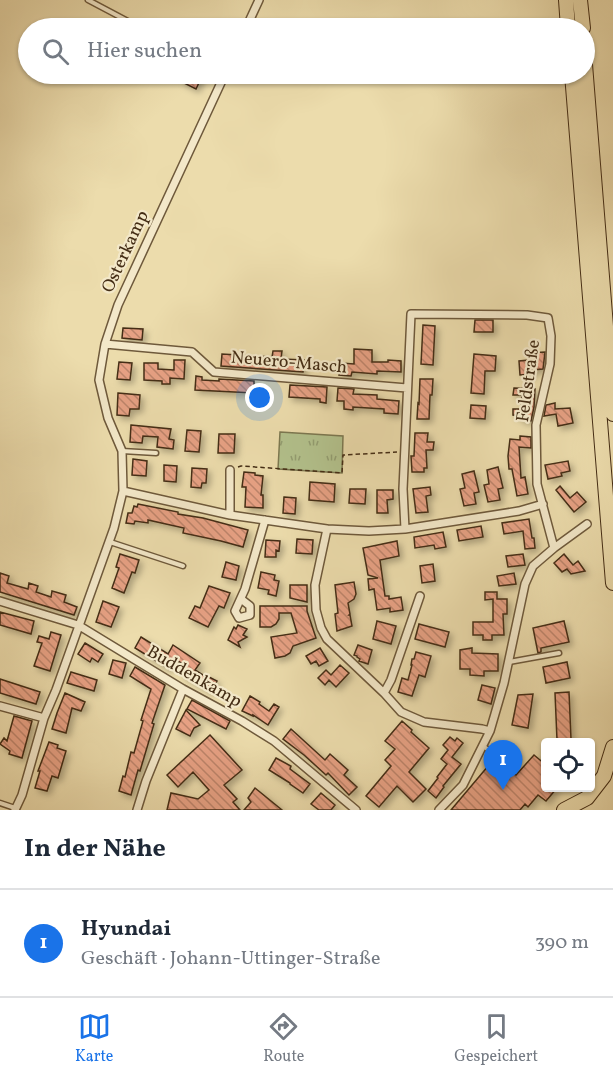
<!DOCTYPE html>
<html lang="de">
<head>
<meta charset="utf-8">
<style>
  body { margin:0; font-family:Vollkorn,serif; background:#f6f6f7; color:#1f2937 }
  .controls { position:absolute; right:18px; bottom:18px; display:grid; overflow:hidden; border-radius:6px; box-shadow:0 2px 4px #0004 }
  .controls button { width:54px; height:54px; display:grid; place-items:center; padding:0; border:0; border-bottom:2px solid #e0e1e3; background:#fff; color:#1f2937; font:30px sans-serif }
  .you { position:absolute; left:260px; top:398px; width:21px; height:21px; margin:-15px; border:4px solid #fff; border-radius:50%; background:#1a73e8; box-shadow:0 0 0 9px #1a73e833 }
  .badge { display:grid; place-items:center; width:39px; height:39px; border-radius:50%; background:#1a73e8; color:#fff; font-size:20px; font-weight:700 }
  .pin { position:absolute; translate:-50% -50px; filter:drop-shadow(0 2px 3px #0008) }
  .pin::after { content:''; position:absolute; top:32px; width:21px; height:18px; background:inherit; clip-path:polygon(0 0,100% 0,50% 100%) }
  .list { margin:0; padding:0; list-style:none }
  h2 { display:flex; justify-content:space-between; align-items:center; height:78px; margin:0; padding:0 24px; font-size:26px }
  h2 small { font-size:20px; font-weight:400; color:#747a83 }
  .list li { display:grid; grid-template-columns:39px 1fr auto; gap:18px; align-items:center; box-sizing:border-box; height:108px; padding:0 24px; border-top:2px solid #e0e1e3 }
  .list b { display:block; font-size:22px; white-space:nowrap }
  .list p { margin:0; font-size:20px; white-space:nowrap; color:#747a83 }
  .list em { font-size:20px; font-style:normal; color:#747a83 }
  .icon { flex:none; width:33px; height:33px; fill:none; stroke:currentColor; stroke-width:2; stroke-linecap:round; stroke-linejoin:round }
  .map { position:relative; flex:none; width:613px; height:810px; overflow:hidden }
  .search { position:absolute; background:#fff; box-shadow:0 2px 4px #0004; left:18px; right:18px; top:18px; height:66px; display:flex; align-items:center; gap:15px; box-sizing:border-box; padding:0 21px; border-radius:33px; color:#747a83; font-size:22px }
  .sheet { height:186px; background:#fff }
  nav { display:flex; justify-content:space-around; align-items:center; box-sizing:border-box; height:84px; border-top:2px solid #e0e1e3; background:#fff; font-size:16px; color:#747a83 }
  nav a { display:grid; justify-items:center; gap:3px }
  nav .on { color:#1a73e8 }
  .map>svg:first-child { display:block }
</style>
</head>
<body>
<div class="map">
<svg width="613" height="810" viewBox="0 0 613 810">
  <defs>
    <pattern id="park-tufts" width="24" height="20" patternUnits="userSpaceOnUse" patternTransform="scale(1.5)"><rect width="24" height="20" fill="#b3c28d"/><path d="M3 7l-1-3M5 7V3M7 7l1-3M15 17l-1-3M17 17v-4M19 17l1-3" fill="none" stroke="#939e72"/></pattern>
    <pattern id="building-back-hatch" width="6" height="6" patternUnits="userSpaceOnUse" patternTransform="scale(1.5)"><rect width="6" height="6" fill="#e7a184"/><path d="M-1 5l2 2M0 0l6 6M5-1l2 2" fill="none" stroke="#bd846b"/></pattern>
    <filter id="shadow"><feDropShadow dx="3.5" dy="3.5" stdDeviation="3" flood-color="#0004"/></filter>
  </defs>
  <rect width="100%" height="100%" fill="#ecdcac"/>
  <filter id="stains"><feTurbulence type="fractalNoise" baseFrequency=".00333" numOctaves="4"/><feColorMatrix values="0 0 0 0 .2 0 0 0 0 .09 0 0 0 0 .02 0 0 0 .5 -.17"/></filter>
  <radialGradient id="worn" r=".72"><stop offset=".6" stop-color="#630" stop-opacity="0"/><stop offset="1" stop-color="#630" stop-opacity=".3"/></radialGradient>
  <!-- park -->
  <path fill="url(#park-tufts)" stroke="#7c7851" stroke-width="1.5" d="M280 432 343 436 342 473 278 469Z"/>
  <!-- building -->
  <path fill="url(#building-back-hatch)" stroke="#442d15" stroke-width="1.5" filter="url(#shadow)" d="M186 74H203L196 89 182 82Z
    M475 320H493V332H474Z
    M423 325 435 326 433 365 421 364Z
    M123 328 143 329 142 340 122 338Z
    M354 349 372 350V362H388V360L401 361V372L377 371V374L352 372 351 376 339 375 341 363 354 364Z
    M273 351H282L281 359 304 360 303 372 221 366 222 354 272 357Z
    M545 352 543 369 531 370 532 374 520 375 519 361 529 360 528 353Z
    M474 354 496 356 495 371H485L484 394 471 393Z
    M174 360H185L184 379 170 378V384H162V381L144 380V363H158V369L174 370Z
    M119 362 132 363 130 380 117 379Z
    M196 376 202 377V380L219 381V379L254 381V393L195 390Z
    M420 379H433L432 395H430L429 419H417L418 403 419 404Z
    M290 385 327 387 326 403 320 402V399L289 397Z
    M338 388 354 389 353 394 377 395V399L399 401 398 414 384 413V409L353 407V410L344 409V401H337Z
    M514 388 535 389 534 407 531 421 521 420V416L513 415V409H521L522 395H513Z
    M118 393 140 395 139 409H130L129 416 117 415Z
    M555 403V409L570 408 573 423 558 426 556 414 544 416 546 405Z
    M471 405 486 406 485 419 470 418Z
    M131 425 171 429 169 439 174 440 173 449 157 447 158 437 143 436 142 443 130 442Z
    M187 430 201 431 199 452 185 451Z
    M415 433H428L427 442H434L433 450H426L427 468H424V472H412L411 456H414Z
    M219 434H235L234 453H218Z
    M520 436 531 437V448L519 447 521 478 525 477 528 494 517 496 512 469H509L508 456 510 439 520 440Z
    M133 459 147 461 146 476 132 475Z
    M568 461 570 471 561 473 562 476 548 479 545 465Z
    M164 465 177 466 176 482 164 481Z
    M498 467 503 488 498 489 500 500 488 502 484 485 489 484 487 470Z
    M192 468 207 469 206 483H202L201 488 191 487Z
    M474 471 479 492 474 493 476 504 464 506 460 489 465 488 462 474Z
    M244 472 255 473V475L263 476 261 495H263V508L245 507 246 487H242Z
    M310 482 335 484 334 502 309 500Z
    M560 486 570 498 577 492 586 502 574 512 556 490Z
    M430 487 431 495 426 496 428 512 416 513 413 489Z
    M350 489H366L365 504 349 503Z
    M377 490H393V499L387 500 388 513H377Z
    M284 497 296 498 295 514 283 513Z
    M138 504 178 512V514L203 518 248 530 243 547 221 541 183 533 184 528 148 520V523L135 521 134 524 126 523 128 513H132L134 506 137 507Z
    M529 519 532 538H534L535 548 525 549 523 531 504 534 502 523Z
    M481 526 483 537 459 541 457 530Z
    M443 532 446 547 435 549 434 545 415 548 414 537Z
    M297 539 313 540 312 554 296 553Z
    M266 540 280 541 279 551 276 550V557H265Z
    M397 541 399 556 380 560 385 596H389V599L401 597 403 610 390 612V608L377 610 374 589 369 590 368 579 378 578 368 575 363 548Z
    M120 554 139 560 135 573 132 572 124 593 112 588 119 568 116 567Z
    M523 554 525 565 508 567 506 556Z
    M564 554 573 565 578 561 585 571 571 574 567 569 562 572 554 563Z
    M226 562 239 566 236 580 222 577Z
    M433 564 435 581 422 583 420 566Z
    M261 572 275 575 274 580 279 581 276 596 268 594 269 590 258 588Z
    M0 573 9 576 7 583 28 589 29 583 38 586 36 592 51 597 52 591 66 595 64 602 77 607 74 615 0 592Z
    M514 573 516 584 499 586 497 576Z
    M354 582 356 594 354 599 348 603 350 614 349 615H350L352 626 337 631 335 614 338 613 335 585Z
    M290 585H307V602L290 598Z
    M209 586 230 593 224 608 219 606 208 627 189 618 195 606 200 608Z
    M485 592H497V599H507V614H503L504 635H492V640H483V635H473V622H493V599L485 600Z
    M103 601 119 607 111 627 96 622Z
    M260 606H307V611L316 638 293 646 290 653 285 656 275 658 271 637 297 633 291 613H279V619L276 624 271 627H260Z
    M0 612 34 621 31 634 0 625Z
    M377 621 396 626 391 644 373 639Z
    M564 621 569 642 541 648V652L538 653 533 628Z
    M419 624 449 632 445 647 415 639Z
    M238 625 247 629 243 635 247 637 238 642 240 647 228 640 234 627 236 629Z
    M51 632 61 635 50 671 34 666 42 643 37 642 39 636 49 639Z
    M141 637 168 654 173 645 200 663 195 670 206 677 207 676 217 681 211 692 181 674 186 666 175 659 169 669 135 648Z
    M85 643 103 654 98 662 92 658 90 662 78 654Z
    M358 645 372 650 368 664 359 661 360 659 357 657V656L354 655Z
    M320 648 328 661 319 666 316 661 311 664 306 656Z
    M472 648V653L498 654V671H484V676L470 675V669H460V650Z
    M416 652 431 656 425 677 419 675 412 696 398 692 402 678 408 680 412 665H411L412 659H414Z
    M113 660 126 663 122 678 109 674Z
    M567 662 570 678 546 683 543 667Z
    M340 665 349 673 336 687 329 680 325 685 318 678 326 670 331 675Z
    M135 667 165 685 152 723 154 724 140 771 138 770 131 795 119 791 123 776 125 777 131 752 134 753 143 721 141 720 151 689 130 676Z
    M71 672 97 680 94 691 67 683Z
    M0 679 40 692 36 704 0 693Z
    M482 685 495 688 491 704 478 700Z
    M569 692 571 739 557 740 555 693Z
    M65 693 85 702 81 711 72 708 66 733 52 729 57 713Z
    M533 694 528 728 512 725 518 695Z
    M250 696 260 702 259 704 269 711 274 704 279 707 268 725 253 715V716L242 711Z
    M192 700 230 721 226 729 187 709Z
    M186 710 200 725 194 728 190 736 176 729Z
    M14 716 32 721 22 758 9 754 10 751 0 744 4 738 7 741Z
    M402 721 412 730 411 732 429 748 409 772 426 789 413 802 397 786 379 807 366 796 391 766 385 760 395 749 385 741Z
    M291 729 325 760 330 754 348 770 344 775 357 787 349 795 328 773 326 775 304 755 283 739Z
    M210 735 242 770 224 785 237 799 233 802 240 810H167L171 793 198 799 209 790 193 772 178 787 167 775Z
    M450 737 455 741 457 738 463 743 452 757 461 764 443 786 444 787 436 798 428 791 438 778 437 777 447 764 441 759 448 750 443 745Z
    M49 742 58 745 57 748 66 751 58 778 52 776 47 791 35 788 40 771H38Z
    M534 755 546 765V788H557L546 801 538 795 528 807 525 804 520 810H451L494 759 516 775Z
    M276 758 291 766 290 769 310 784 303 793 290 784V783L269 770Z
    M255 788 282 810H244L251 802 248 798Z
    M321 793 335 805 331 810H319L311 804Z"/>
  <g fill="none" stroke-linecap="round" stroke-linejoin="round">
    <!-- lane casing -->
    <g stroke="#6e593b" stroke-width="7">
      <path id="lane" d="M88 0 141 28
        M122 451 156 453
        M110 542 183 566
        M509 662 559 653
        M483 746 515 769
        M0 803 15 808"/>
    </g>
    <!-- street casing -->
    <g stroke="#6e593b" stroke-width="10">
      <path id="street" d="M246 28 259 0
        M105 344 192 352 214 372 407 388
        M230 470V515
        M123 491 230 515 327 529 369 531 405 529 519 511 543 504
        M327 529 315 585 316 610 321 628 327 639 384 693 401 712 424 722 482 729 490 731
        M405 529 403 489 411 314 527 315 548 318 551 336 550 364 536 425 537 484 554 548
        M241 599 250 606V615L239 618 235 611 245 589 265 520
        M0 601 78 625 183 689 242 721 274 741 356 810
        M384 693 391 680 420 596
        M0 706 44 718
        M15 810 22 795 44 718 56 690 114 528 123 491 122 451 108 418 99 380 105 344 118 305 225 74
        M137 810 146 781 183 689
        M439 810 463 785 490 731 504 683 525 584 533 566 554 548 587 524"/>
    </g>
    <!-- highway casing -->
    <g stroke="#442d15" stroke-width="16">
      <path id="highway" d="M566 0 568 28
        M580 0 583 28
        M584 52 613 414
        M572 74 613 583
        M564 810 587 798 604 776 613 747"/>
    </g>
    <!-- path -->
    <path stroke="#442d15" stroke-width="1.5" stroke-dasharray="4.5 3" stroke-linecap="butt" d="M238 467 241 466 342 473 343 455 397 452"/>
    <!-- lane -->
    <use href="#lane" stroke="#f3e8c9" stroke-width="4"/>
    <!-- street -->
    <use href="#street" stroke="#f3e8c9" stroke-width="7"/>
    <!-- highway -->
    <use href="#highway" stroke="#ecdcac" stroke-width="14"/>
  </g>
  <g text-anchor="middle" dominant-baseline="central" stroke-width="4.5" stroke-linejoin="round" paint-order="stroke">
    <!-- street labels -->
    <g font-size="18" fill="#442d15" stroke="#f3e8c9">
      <text transform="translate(126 252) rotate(-65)">Osterkamp</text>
      <text transform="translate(289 363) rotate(5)">Neuero-Masch</text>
      <text transform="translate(529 381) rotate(-82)">Feldstraße</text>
      <text transform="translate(194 677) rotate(30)">Buddenkamp</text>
    </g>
  </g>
  <rect width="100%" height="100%" filter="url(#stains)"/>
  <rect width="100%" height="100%" fill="url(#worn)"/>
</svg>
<div class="controls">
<button><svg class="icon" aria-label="locate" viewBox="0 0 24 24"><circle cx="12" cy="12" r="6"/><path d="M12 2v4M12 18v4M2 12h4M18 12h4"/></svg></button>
</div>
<div class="you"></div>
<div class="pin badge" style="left:503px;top:790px">1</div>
<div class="search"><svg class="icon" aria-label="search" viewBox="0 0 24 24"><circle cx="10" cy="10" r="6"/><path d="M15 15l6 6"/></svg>Hier suchen</div>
</div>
<section class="sheet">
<h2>In der Nähe<small></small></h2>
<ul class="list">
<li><span class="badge">1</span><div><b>Hyundai</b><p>Geschäft · Johann-Uttinger-Straße</p></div><em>390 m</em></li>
</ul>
</section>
<nav>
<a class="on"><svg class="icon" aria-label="map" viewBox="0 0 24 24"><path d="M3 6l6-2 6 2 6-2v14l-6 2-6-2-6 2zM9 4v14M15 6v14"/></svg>Karte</a>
<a><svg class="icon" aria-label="directions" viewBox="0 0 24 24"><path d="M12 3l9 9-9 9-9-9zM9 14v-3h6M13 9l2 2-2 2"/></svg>Route</a>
<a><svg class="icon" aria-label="saved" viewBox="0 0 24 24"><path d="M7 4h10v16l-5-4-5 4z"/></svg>Gespeichert</a>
</nav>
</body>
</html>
